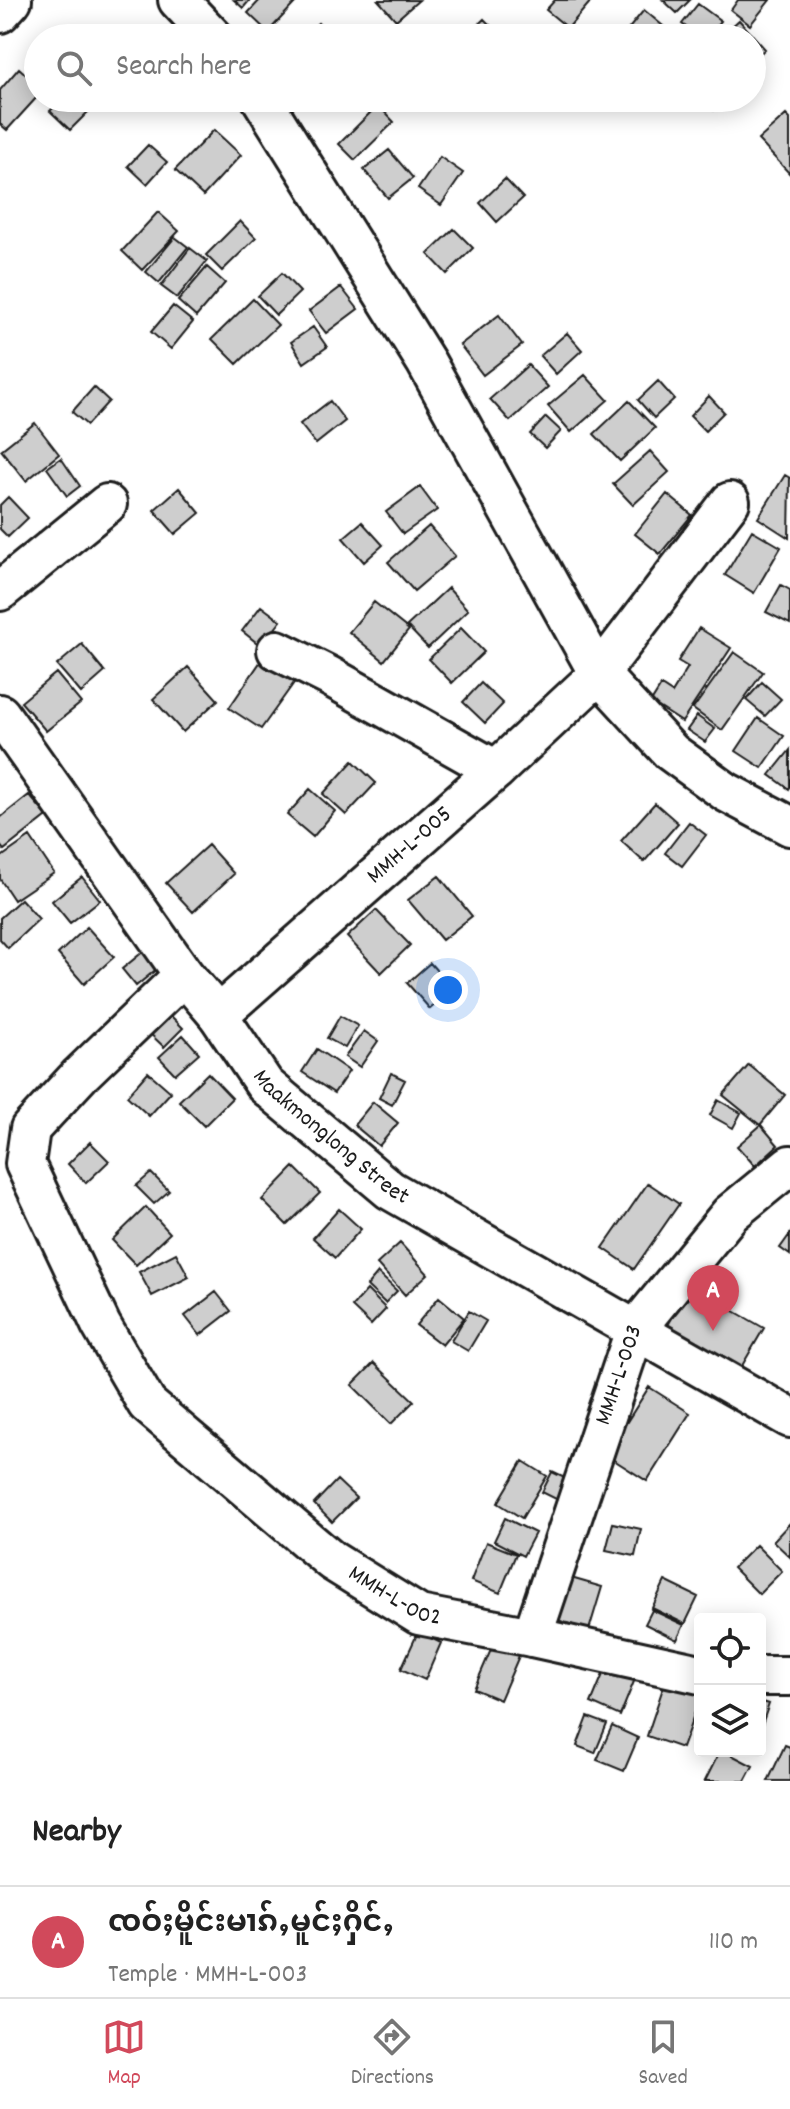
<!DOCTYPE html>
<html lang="en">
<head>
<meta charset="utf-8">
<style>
  body { margin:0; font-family:Dekko,"Noto Sans Myanmar",sans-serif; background:#f6f6f6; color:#222 }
  .controls { position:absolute; right:24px; bottom:24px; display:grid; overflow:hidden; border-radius:8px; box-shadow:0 4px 20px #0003 }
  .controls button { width:72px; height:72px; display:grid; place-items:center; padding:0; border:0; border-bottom:2px solid #e0e0e0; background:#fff; color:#222; font:40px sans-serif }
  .you { position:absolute; left:448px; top:990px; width:28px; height:28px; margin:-20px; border:6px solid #fff; border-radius:50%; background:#1a73e8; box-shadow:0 0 0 12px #1a73e833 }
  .badge { display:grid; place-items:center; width:52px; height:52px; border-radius:50%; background:#d1495b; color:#fff; font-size:26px; font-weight:700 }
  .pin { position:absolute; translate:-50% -66px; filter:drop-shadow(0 2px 4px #0008) }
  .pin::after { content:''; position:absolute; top:42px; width:28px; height:24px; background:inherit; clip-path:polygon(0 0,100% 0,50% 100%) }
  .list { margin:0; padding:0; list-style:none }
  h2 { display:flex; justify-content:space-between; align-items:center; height:104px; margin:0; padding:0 32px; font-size:34px }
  h2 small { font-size:26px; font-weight:400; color:#767676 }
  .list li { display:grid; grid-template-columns:52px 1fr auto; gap:24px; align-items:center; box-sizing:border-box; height:112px; padding:0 32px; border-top:2px solid #e0e0e0 }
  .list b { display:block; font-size:30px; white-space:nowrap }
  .list p { margin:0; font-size:26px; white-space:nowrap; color:#767676 }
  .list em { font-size:26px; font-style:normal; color:#767676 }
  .icon { flex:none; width:44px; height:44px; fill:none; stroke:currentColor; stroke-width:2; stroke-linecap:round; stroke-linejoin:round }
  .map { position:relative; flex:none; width:790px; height:1781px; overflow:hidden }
  .search { position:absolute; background:#fff; box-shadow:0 4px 20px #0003; left:24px; right:24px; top:24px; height:88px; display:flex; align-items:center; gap:20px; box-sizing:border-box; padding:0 28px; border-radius:44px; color:#767676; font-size:30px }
  .sheet { height:216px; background:#fff }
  nav { display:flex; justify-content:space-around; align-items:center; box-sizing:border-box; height:112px; border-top:2px solid #e0e0e0; background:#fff; font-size:22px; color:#767676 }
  nav a { display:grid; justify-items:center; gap:4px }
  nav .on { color:#d1495b }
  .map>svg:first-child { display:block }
</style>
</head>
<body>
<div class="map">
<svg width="790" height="1781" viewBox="0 0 790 1781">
  <rect width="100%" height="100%" fill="#fff"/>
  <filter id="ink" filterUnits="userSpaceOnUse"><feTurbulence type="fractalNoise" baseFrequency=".0125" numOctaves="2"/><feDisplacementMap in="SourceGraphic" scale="16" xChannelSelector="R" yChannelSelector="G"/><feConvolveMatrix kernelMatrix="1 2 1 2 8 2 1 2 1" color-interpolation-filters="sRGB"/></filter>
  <g filter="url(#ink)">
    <!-- building -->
    <path fill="#cecece" stroke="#1c1c1c" stroke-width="2" d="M234 0H250L243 8Z
      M260 0H292L295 3 268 32 248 13Z
      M378 0H419L396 20Z
      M555 0H592L568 28 546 10Z
      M663 0H690L677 13Z
      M738 0H770L750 25 731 10Z
      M698 4 721 21 707 38H701L682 24Z
      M644 10 669 31 664 38H634L626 32Z
      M484 19 497 32 491 38H472L468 34Z
      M739 20 765 49 752 61V38H719Z
      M318 23 332 38H301Z
      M19 68 38 85V96L7 130 0 124V90Z
      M63 98H102L70 130 50 111Z
      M361 98H378L368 107Z
      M702 98H726L714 110Z
      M378 105 394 122 355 160 339 144Z
      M786 115 790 119V174L758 140Z
      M214 130 241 155 203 196 175 170Z
      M148 145 167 162 147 184 128 166Z
      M389 150 413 178 388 198 364 170Z
      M440 157 463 173 441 205 418 189Z
      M505 179 523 198 497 222 480 203Z
      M158 212 179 231 142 270 122 251Z
      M240 221 256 238 222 271 206 255Z
      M454 229 473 248 447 274 428 254Z
      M175 237 188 247 159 283 146 272Z
      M190 248 207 261 177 298 161 286Z
      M207 267 225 283 196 317 178 301Z
      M282 273 300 292 276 315 258 296Z
      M341 287 358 309 326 333 309 311Z
      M253 299 278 325 237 364 212 339Z
      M173 306 193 322 171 349 151 332Z
      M499 315 522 345 483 375 460 345Z
      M313 327 327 347 304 363 291 342Z
      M567 333 582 350 556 374 540 356Z
      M528 365 548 387 510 421 490 399Z
      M585 375 608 400 571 432 548 406Z
      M658 381 674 399 654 418 638 400Z
      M94 387 109 401 87 425 72 412Z
      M709 396 724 412 705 431 690 416Z
      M330 401 345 421 316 444 300 424Z
      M629 401 655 428 620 461 594 434Z
      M546 417 561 431 545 448 530 434Z
      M35 423 59 454 26 481 1 450Z
      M650 451 669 472 633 505 613 484Z
      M61 458 80 486 67 496 47 468Z
      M785 475 790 478 789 538 758 518Z
      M420 487 437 510 403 534 386 512Z
      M179 488 200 513 175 534 154 510Z
      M667 494 692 515 660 554 635 534Z
      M8 497 28 518 8 537 0 529V505Z
      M362 522 383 545 364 562 343 538Z
      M429 526 455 556 414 591 388 562Z
      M752 530 781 547 754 593 725 575Z
      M781 585 790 590V624L766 612Z
      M448 588 468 610 428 648 407 626Z
      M374 602 409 630 384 661 349 632Z
      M261 606 281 621 261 646 242 631Z
      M461 628 484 652 452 683 429 659Z
      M699 628 731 648 682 722 651 702 661 686 672 693 688 667 678 661Z
      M82 644 105 672 81 693 57 665Z
      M734 652 763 672 722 730 693 709Z
      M263 658 296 680 261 729 229 708Z
      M188 667 218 700 183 732 153 699Z
      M56 673 81 703 46 731 21 702Z
      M762 682 781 699 765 716 746 700Z
      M481 683 503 704 485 723 463 702Z
      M697 716 715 729 705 742 687 730Z
      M758 718 784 736 762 768 736 751Z
      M790 750V787L789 789 770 775Z
      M353 761 376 783 346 815 323 794Z
      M310 789 335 811 313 837 287 815Z
      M29 795 47 816 4 850 0 845V818Z
      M655 803 678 823 644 862 621 841Z
      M689 822 706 835 682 866 665 853Z
      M30 837 54 873 14 900 0 879V858Z
      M208 845 234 874 193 912 166 883Z
      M439 876 472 916 442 940 408 900Z
      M82 877 100 900 70 923 52 901Z
      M21 899 39 919 8 948 0 939V918Z
      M376 910 410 945 381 973 347 937Z
      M87 927 114 957 84 984 58 954Z
      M150 946 164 963 136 986 122 969Z
      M430 963 453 989 430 1009 407 983Z
      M164 1009 183 1028 164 1047 145 1029Z
      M340 1016 358 1026 345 1048 327 1038Z
      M364 1031 378 1041 360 1067 345 1057Z
      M183 1035 199 1053 175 1074 159 1057Z
      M317 1049 349 1071 334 1093 302 1072Z
      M749 1065 785 1095 760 1125 723 1095Z
      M148 1072 171 1092 149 1116 127 1096Z
      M208 1073 232 1098 204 1126 179 1101Z
      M391 1073 405 1080 392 1105 379 1098Z
      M718 1100 741 1113 733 1128 710 1115Z
      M373 1102 398 1123 379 1146 354 1125Z
      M761 1125 778 1145 755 1166 737 1146Z
      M90 1142 109 1161 86 1183 68 1164Z
      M294 1167 320 1193 287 1225 262 1200Z
      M151 1173 169 1191 154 1204 136 1186Z
      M648 1183 679 1204 634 1269 603 1248Z
      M146 1207 170 1233 136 1265 112 1240Z
      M339 1209 361 1229 335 1258 313 1238Z
      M790 1234V1255L780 1248Z
      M400 1243 428 1274 405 1295 377 1264Z
      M176 1253 189 1277 152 1296 139 1272Z
      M378 1273 397 1291 385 1303 367 1286Z
      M690 1286 764 1328 736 1376 663 1334Z
      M367 1290 386 1309 371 1325 352 1307Z
      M216 1292 231 1311 200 1335 185 1316Z
      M439 1297 464 1318 442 1345 416 1325Z
      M469 1311 486 1321 468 1351 451 1341Z
      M374 1363 414 1401 391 1424 352 1385Z
      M649 1387 690 1413 647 1481 606 1455Z
      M523 1461 547 1476 522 1518 498 1503Z
      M552 1472 569 1480 560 1501 542 1492Z
      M337 1480 356 1498 332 1522 314 1504Z
      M505 1518 535 1533 523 1556 494 1541Z
      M613 1523 641 1529 635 1556 606 1550Z
      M790 1523V1557L773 1541Z
      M486 1542 516 1554 500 1593 471 1581Z
      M756 1545 782 1571 759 1594 733 1568Z
      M564 1576 602 1587 589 1630 551 1618Z
      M665 1581 698 1597 685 1624 652 1608Z
      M652 1610 684 1625 677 1640 645 1624Z
      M418 1632 441 1643 425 1680 401 1669Z
      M496 1638 522 1649 500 1700 474 1689Z
      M606 1667 635 1679 620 1716 591 1703Z
      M667 1676 700 1688V1698L682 1748 647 1736Z
      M760 1701 769 1704 760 1730Z
      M588 1717 607 1724 595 1753 577 1746Z
      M612 1726 638 1738 624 1771 597 1760Z
      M785 1745 790 1747V1781H768Z
      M720 1751H724L753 1766 745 1781H705Z"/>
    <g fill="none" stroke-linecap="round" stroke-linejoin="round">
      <!-- minor casing -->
      <g stroke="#1c1c1c" stroke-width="44">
        <g id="minor">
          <path d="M178 0 214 38"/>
          <path d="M0 13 12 0"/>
          <path d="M261 98 426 362 599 674 671 752 726 792 790 826"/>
          <path d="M0 591 107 504"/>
          <path d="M277 650 329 676 496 770"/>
          <path id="s1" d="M0 714 184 975 218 1015 265 1085 390 1190 790 1418"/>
          <path id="s2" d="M184 975 80 1075 30 1129 25 1164 101 1325 147 1404 332 1561 419 1615 532 1637 700 1674"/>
          <path id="s3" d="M218 1015 496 770 599 674 730 502"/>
          <path id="s4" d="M532 1637 635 1330 730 1214 790 1165"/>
          <path d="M760 1676H790"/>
        </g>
      </g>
      <!-- minor -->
      <use href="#minor" stroke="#fff" stroke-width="38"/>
    </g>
  </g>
  <g text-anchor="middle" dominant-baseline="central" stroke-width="6" stroke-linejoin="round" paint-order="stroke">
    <!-- street labels -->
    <g font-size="24" fill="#1c1c1c" stroke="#fff">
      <text stroke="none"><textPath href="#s3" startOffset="256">MMH-L-005</textPath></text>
      <text stroke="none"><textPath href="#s1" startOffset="540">Maakmonglong Street</textPath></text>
      <text stroke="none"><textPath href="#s4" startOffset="276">MMH-L-003</textPath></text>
      <text stroke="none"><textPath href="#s2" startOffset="838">MMH-L-002</textPath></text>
    </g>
  </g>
</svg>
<div class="controls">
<button><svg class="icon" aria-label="locate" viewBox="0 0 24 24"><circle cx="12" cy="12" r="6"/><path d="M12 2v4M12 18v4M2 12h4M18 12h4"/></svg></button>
<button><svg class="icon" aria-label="layers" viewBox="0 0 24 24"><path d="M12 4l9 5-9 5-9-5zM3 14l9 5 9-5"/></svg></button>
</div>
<div class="you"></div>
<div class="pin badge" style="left:713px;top:1331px">A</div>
<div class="search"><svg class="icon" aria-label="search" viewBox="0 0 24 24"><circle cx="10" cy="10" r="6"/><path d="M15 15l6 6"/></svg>Search here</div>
</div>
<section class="sheet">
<h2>Nearby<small></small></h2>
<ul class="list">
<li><span class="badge">A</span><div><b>ၸဝ်ႈမိူင်းမၢၵ်ႇမူင်ႈႁိင်ႇ</b><p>Temple · MMH-L-003</p></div><em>110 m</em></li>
</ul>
</section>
<nav>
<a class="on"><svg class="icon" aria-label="map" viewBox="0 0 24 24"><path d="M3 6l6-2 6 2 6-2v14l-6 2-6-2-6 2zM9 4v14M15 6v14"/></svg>Map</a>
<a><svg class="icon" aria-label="directions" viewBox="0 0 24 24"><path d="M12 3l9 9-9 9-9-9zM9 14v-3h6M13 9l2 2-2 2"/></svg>Directions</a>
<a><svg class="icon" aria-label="saved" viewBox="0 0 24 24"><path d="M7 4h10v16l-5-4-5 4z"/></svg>Saved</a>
</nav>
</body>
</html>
